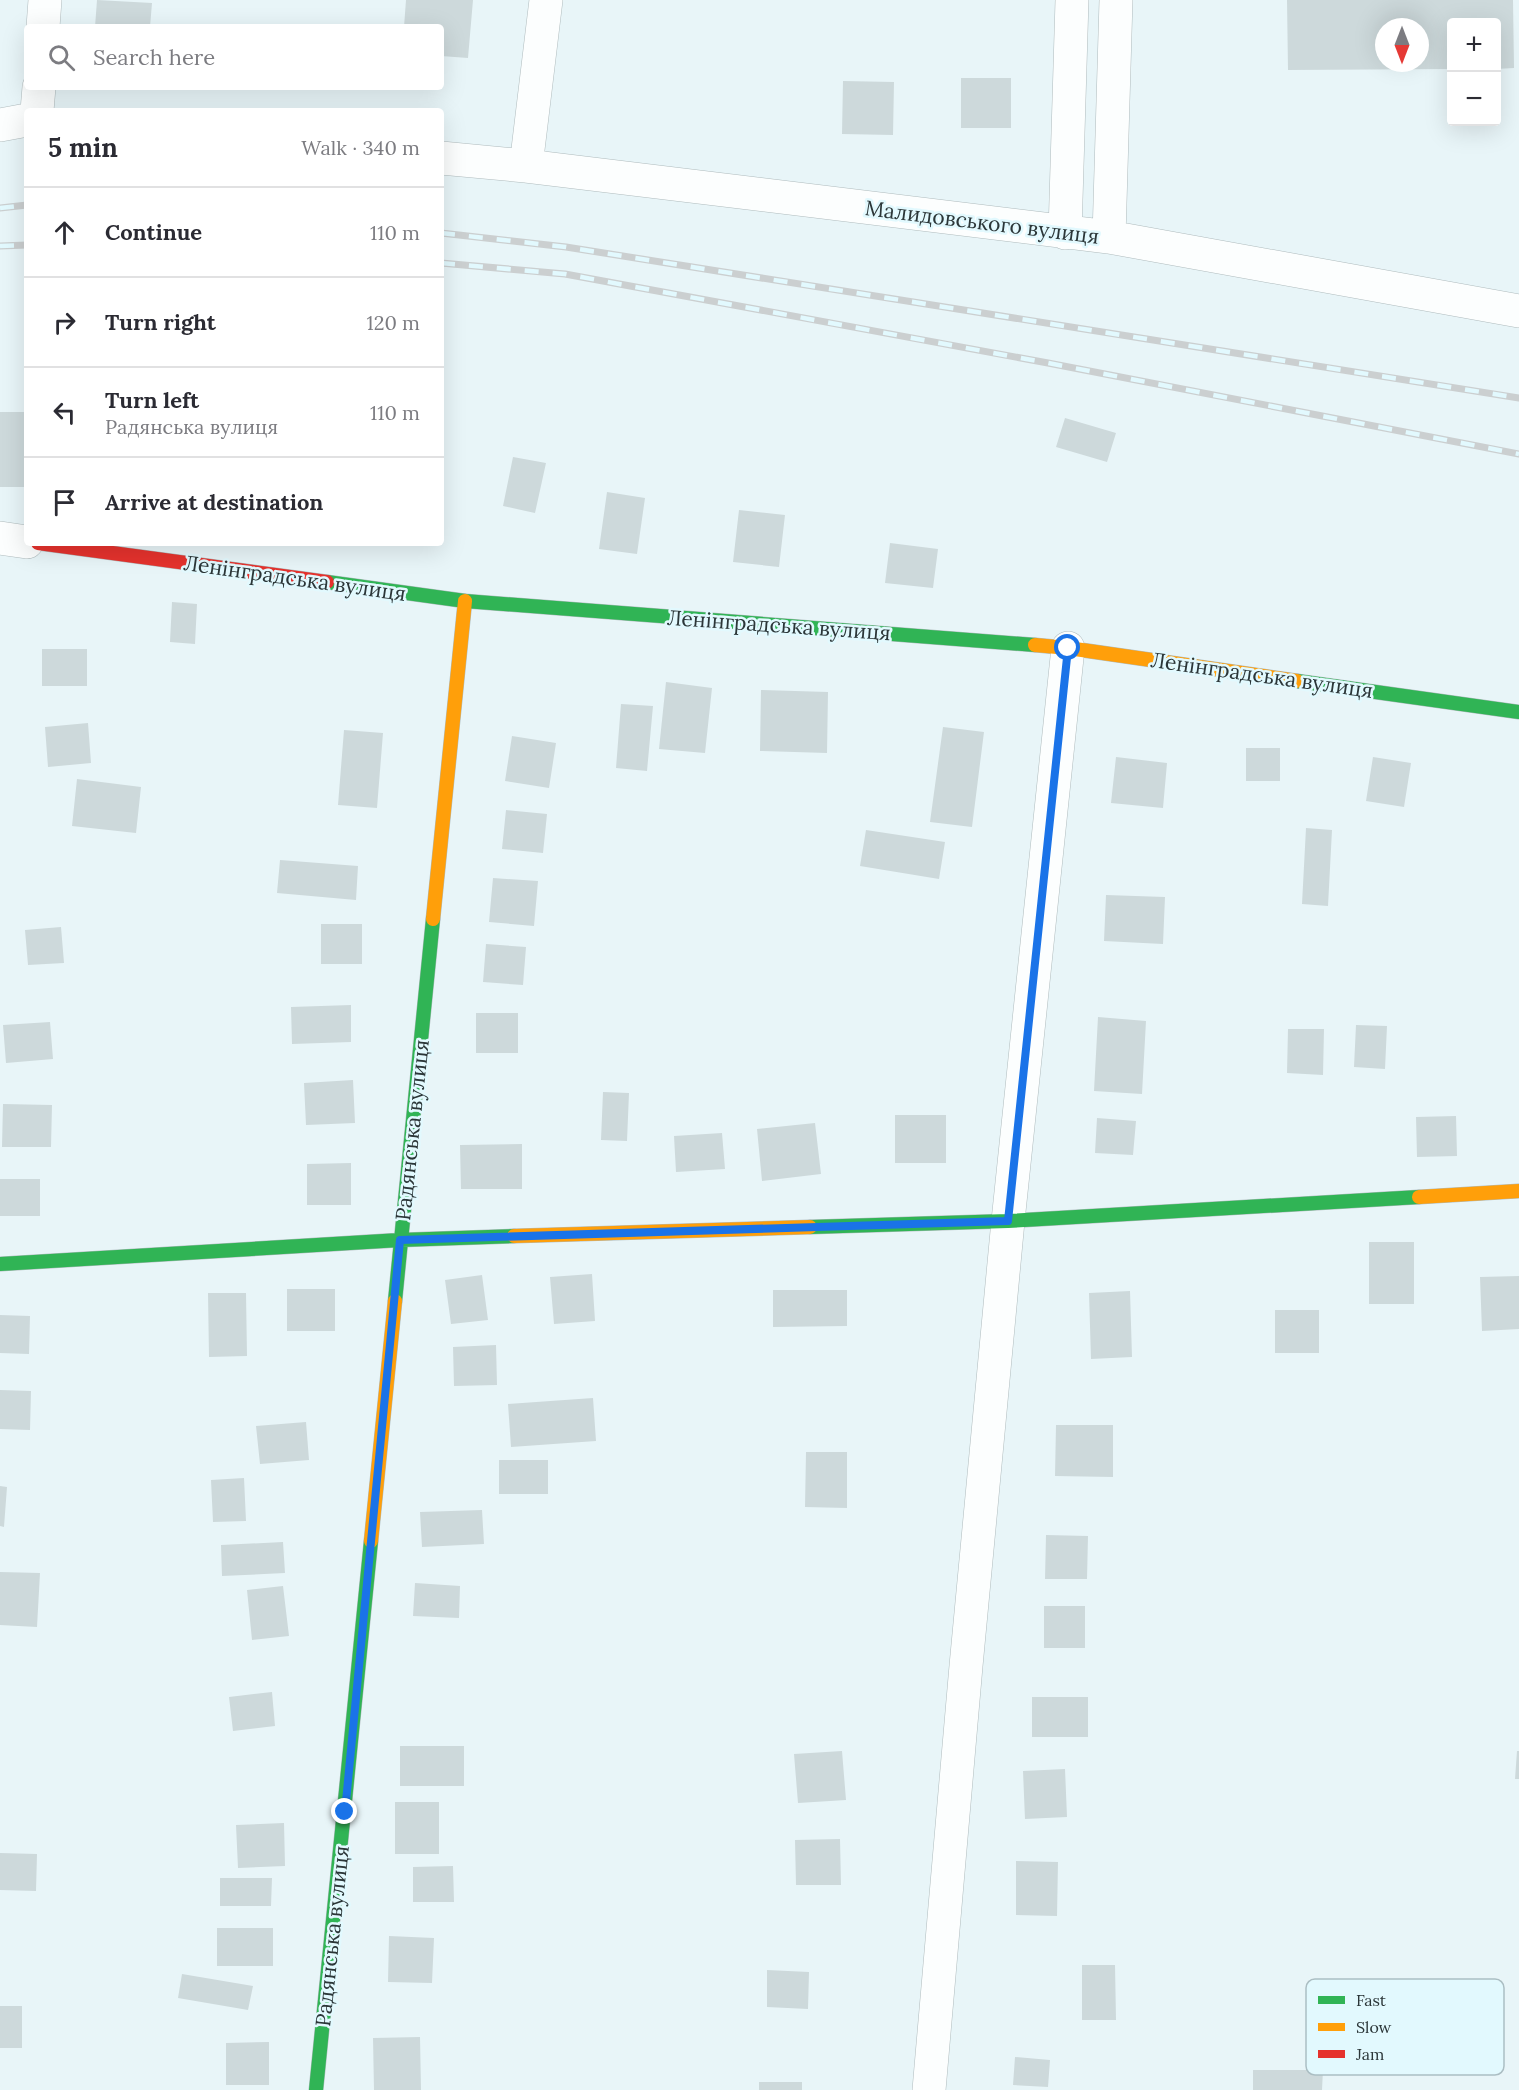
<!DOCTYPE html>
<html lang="en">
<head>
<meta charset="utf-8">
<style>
  body { margin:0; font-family:Lora,serif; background:#f2f2f3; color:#2b2b33 }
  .controls { position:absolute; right:18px; top:18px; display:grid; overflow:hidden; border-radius:6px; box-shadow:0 6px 24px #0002 }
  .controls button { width:54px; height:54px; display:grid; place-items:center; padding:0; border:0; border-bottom:2px solid #e1e1e2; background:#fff; color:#2b2b33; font:30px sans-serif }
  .compass { position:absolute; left:1375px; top:18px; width:54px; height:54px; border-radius:50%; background:#fff; box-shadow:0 6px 24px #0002; rotate:180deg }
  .stop { position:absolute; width:18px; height:18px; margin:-14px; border:4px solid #1a73e8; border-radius:50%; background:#fff }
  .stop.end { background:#1a73e8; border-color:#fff; box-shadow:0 2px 6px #0008 }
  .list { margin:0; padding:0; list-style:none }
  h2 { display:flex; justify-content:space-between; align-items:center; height:78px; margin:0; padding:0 24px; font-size:26px }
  h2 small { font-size:20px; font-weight:400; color:#7c7c81 }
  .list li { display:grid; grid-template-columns:39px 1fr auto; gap:18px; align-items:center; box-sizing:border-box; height:90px; padding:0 24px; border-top:2px solid #e1e1e2 }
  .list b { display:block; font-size:22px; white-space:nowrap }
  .list p { margin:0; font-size:20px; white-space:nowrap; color:#7c7c81 }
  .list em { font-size:20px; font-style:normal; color:#7c7c81 }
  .icon { flex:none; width:33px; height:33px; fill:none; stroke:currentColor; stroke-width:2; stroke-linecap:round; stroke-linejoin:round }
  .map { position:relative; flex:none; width:1519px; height:2090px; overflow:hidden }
  .search { position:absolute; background:#fff; box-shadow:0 6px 24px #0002; left:24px; top:24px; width:420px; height:66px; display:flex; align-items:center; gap:15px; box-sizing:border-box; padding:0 21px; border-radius:6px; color:#7c7c81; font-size:22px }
  .panel { position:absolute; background:#fff; box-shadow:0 6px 24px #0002; left:24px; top:108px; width:420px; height:438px; border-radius:6px }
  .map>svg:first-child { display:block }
</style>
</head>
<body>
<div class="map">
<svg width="1519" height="2090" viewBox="0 0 1519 2090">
  <rect width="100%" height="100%" fill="#e8f5f8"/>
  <!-- building -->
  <path fill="#cdd9db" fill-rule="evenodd" d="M97 0 152 3 150 27H95Z
    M406 0H473L468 58 441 56V27H404Z
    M1287 0H1513L1514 68 1496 69V22H1452V69L1288 70ZM1384 27H1420V63H1384Z
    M961 78H1011V128H961Z
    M843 81 894 82 893 135 842 134Z
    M0 412H27V487H0Z
    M1065 418 1116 433 1107 462 1056 447Z
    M513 457 546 463 535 513 503 506Z
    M607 492 645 498 637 554 599 549Z
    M739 510 785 515 779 567 733 562Z
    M890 543 938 549 933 588 885 583Z
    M172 602 197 604 195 644 170 642Z
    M42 649H87V686H42Z
    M666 682 712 688 705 753 659 749Z
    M761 690 828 692 827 753 760 751Z
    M621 704 653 706 647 771 616 768Z
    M88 723 91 763 48 767 45 727Z
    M943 727 984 732 972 827 930 822Z
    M344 730 383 733 377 808 338 805Z
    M512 736 556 743 549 788 505 781Z
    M1246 748H1280V781H1246Z
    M1116 757 1167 763 1163 808 1111 803Z
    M1373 757 1411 763 1404 807 1366 801Z
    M77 779 141 787 136 833 72 826Z
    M506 810 547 814 543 853 502 849Z
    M1306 828 1332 830 1328 906 1302 904Z
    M866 830 945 842 939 879 860 866Z
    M280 860 358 866 356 900 277 893Z
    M493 878 538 881 534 926 489 922Z
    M1106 895 1165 897 1163 944 1104 941Z
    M321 924H362V964H321Z
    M61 927 64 963 28 965 25 930Z
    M486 944 526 947 523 985 483 982Z
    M351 1005V1042L292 1044 291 1007Z
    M476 1013H518V1053H476Z
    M1098 1017 1146 1021 1142 1094 1094 1091Z
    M50 1022 53 1059 6 1063 3 1025Z
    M1356 1025 1387 1026 1385 1069 1354 1067Z
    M1288 1029H1324L1323 1075 1287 1073Z
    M353 1080 355 1123 306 1125 304 1083Z
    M603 1092 629 1093 627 1141 601 1140Z
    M3 1104 52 1105 51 1147H2Z
    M895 1115H946V1163H895Z
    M1456 1116 1457 1156 1417 1157 1416 1117Z
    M1097 1118 1136 1121 1133 1155 1095 1153Z
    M815 1123 821 1174 762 1181 757 1129Z
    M722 1133 725 1169 676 1172 674 1136Z
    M522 1144V1189H461L460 1145Z
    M351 1163V1205H307V1164Z
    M0 1179H40V1216H0Z
    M1369 1242H1414V1304H1369Z
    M592 1274 595 1321 554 1324 550 1277Z
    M482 1275 488 1320 451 1324 445 1280Z
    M1519 1276V1329L1482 1331 1480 1277Z
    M287 1289H335V1331H287Z
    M773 1290H847V1326L773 1327Z
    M1130 1291 1132 1357 1091 1359 1089 1293Z
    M208 1293H246L247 1356 209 1357Z
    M1275 1310H1319V1353H1275Z
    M0 1315 30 1316 29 1354 0 1353Z
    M496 1345 497 1385 454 1386 453 1347Z
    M0 1390 31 1391 30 1430 0 1429Z
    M593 1398 596 1441 511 1447 508 1404Z
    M306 1422 309 1460 260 1464 256 1426Z
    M1056 1425H1113V1477L1055 1476Z
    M806 1452H847V1508L805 1507Z
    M499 1460H548V1494H499Z
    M244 1478 246 1521 213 1522 211 1480Z
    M0 1486 7 1487 4 1527 0 1526Z
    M482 1510 484 1544 422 1547 420 1512Z
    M1046 1535 1088 1536 1087 1579H1045Z
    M283 1542 285 1573 222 1576 221 1545Z
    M0 1572 40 1573 37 1627 0 1625Z
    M415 1583 460 1586 459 1618 413 1616Z
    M283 1586 289 1636 252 1640 247 1590Z
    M1044 1606H1085V1648H1044Z
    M272 1692 275 1726 233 1731 229 1697Z
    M1032 1697H1088V1737H1032Z
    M400 1746H464V1786H400Z
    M842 1751 846 1800 798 1803 794 1754Z
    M1517 1751H1519V1779H1515Z
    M1065 1769 1067 1817 1025 1819 1023 1771Z
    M395 1802H439V1854H395Z
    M284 1823 285 1866 238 1868 236 1825Z
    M840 1839 841 1885H796L795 1840Z
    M0 1853 37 1854 36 1891 0 1890Z
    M1016 1861 1058 1862 1057 1916 1016 1915Z
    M453 1866 454 1902H413V1867Z
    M220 1878H272L271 1906H220Z
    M217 1928H273V1966H217Z
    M389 1936 434 1938 432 1983 388 1982Z
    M1082 1965H1115L1116 2020H1082Z
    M767 1970 809 1972 808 2009 767 2007Z
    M182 1974 253 1986 248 2010 178 1998Z
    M0 2006H22V2048H0Z
    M420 2037 421 2090H374L373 2038Z
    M269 2042V2085H226V2043Z
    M1015 2057 1050 2060 1048 2087 1013 2085Z
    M1253 2070H1323L1322 2090H1253Z
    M759 2082H802V2090H759Z"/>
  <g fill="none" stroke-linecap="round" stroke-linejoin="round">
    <!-- street casing -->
    <g stroke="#afbbbd" stroke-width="34">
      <path id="street" d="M43 27 45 0
        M37 111 39 87
        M0 125 27 120
        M441 158 526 166 1109 237 1519 311
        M526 166 546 0
        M1065 233 1072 0
        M1109 237 1116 0
        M0 538 27 542
        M929 2090 966 1666 1008 1221 1068 648"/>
    </g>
    <!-- fast casing -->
    <g stroke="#afbbbd" stroke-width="15">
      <path id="fast" d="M327 582 465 601 1035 645
        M1297 681 1519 712
        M810 1227 1008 1221 1419 1197
        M0 1264 400 1240 514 1236
        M395 1301 433 919
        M316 2090 371 1541"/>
    </g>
    <!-- slow casing -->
    <g stroke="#afbbbd" stroke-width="15">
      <path id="slow" d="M1035 645 1068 648 1297 681
        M433 919 465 601
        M1419 1197 1519 1191
        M514 1236 810 1227
        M371 1541 395 1301"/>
    </g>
    <!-- jam casing -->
    <g stroke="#afbbbd" stroke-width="15">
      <path id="jam" d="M38 543 327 582"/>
    </g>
    <!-- street -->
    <use href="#street" stroke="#fcfefe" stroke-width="33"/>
    <!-- fast -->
    <use href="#fast" stroke="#30b455" stroke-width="14"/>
    <!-- slow -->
    <use href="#slow" stroke="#ff9f0a" stroke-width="14"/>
    <!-- jam -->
    <use href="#jam" stroke="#e5322d" stroke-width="14"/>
    <!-- rail casing -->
    <g stroke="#cbcfd0" stroke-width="7">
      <path id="rail" d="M0 208 27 205
        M441 233 566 247 1519 398
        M0 246 27 245
        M441 263 565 274 1048 363 1519 454"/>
    </g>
    <!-- rail -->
    <use href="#rail" stroke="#e2f9fe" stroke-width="4.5" stroke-dasharray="14" stroke-linecap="butt"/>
  </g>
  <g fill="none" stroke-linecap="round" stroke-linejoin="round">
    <!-- route -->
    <path stroke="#1a73e8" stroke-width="8" d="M345 1812 400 1240 1008 1221 1068 648"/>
  </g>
  <g text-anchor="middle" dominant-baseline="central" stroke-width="5" stroke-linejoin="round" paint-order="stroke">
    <!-- street labels -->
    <g font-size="21" fill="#2b3638" stroke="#e2f9fe">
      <text transform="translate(982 222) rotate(7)">Малидовського вулиця</text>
      <text transform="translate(295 578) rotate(8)">Ленінградська вулиця</text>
      <text transform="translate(779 625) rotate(4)">Ленінградська вулиця</text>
      <text transform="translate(1262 675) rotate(8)">Ленінградська вулиця</text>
      <text transform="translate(412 1130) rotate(-84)">Радянська вулиця</text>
      <text transform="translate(332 1936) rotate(-84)">Радянська вулиця</text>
    </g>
  </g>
  <!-- legend -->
  <rect x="1306" y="1979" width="198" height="96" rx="9" fill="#e2f9fe" stroke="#abbec3" stroke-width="1.5"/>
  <rect x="1318" y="1996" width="27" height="8" fill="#30b455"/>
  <rect x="1318" y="2023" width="27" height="8" fill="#ff9f0a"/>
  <rect x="1318" y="2050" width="27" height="8" fill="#e5322d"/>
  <g font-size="16" fill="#2b3638">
    <text x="1356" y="2006">Fast</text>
    <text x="1356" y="2033">Slow</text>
    <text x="1356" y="2060">Jam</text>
  </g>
</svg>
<div class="controls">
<button>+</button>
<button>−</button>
</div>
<svg class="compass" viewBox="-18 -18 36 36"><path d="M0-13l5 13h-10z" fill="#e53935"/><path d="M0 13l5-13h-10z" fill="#7c7c81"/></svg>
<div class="stop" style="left:1068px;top:648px"></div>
<div class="stop end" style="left:345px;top:1812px"></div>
<div class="search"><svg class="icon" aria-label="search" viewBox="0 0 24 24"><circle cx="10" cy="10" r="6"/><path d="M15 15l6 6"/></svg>Search here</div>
<section class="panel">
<h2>5 min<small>Walk · 340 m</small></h2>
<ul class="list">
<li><svg class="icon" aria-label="ahead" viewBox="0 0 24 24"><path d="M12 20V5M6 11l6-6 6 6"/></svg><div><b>Continue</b></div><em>110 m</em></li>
<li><svg class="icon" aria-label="right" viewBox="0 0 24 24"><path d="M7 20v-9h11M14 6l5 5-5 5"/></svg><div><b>Turn right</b></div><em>120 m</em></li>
<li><svg class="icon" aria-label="left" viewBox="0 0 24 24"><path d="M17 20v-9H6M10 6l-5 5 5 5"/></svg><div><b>Turn left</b><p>Радянська вулиця</p></div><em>110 m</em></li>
<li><svg class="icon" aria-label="arrive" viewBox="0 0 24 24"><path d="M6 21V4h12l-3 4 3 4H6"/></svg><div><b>Arrive at destination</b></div></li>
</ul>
</section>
</div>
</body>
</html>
